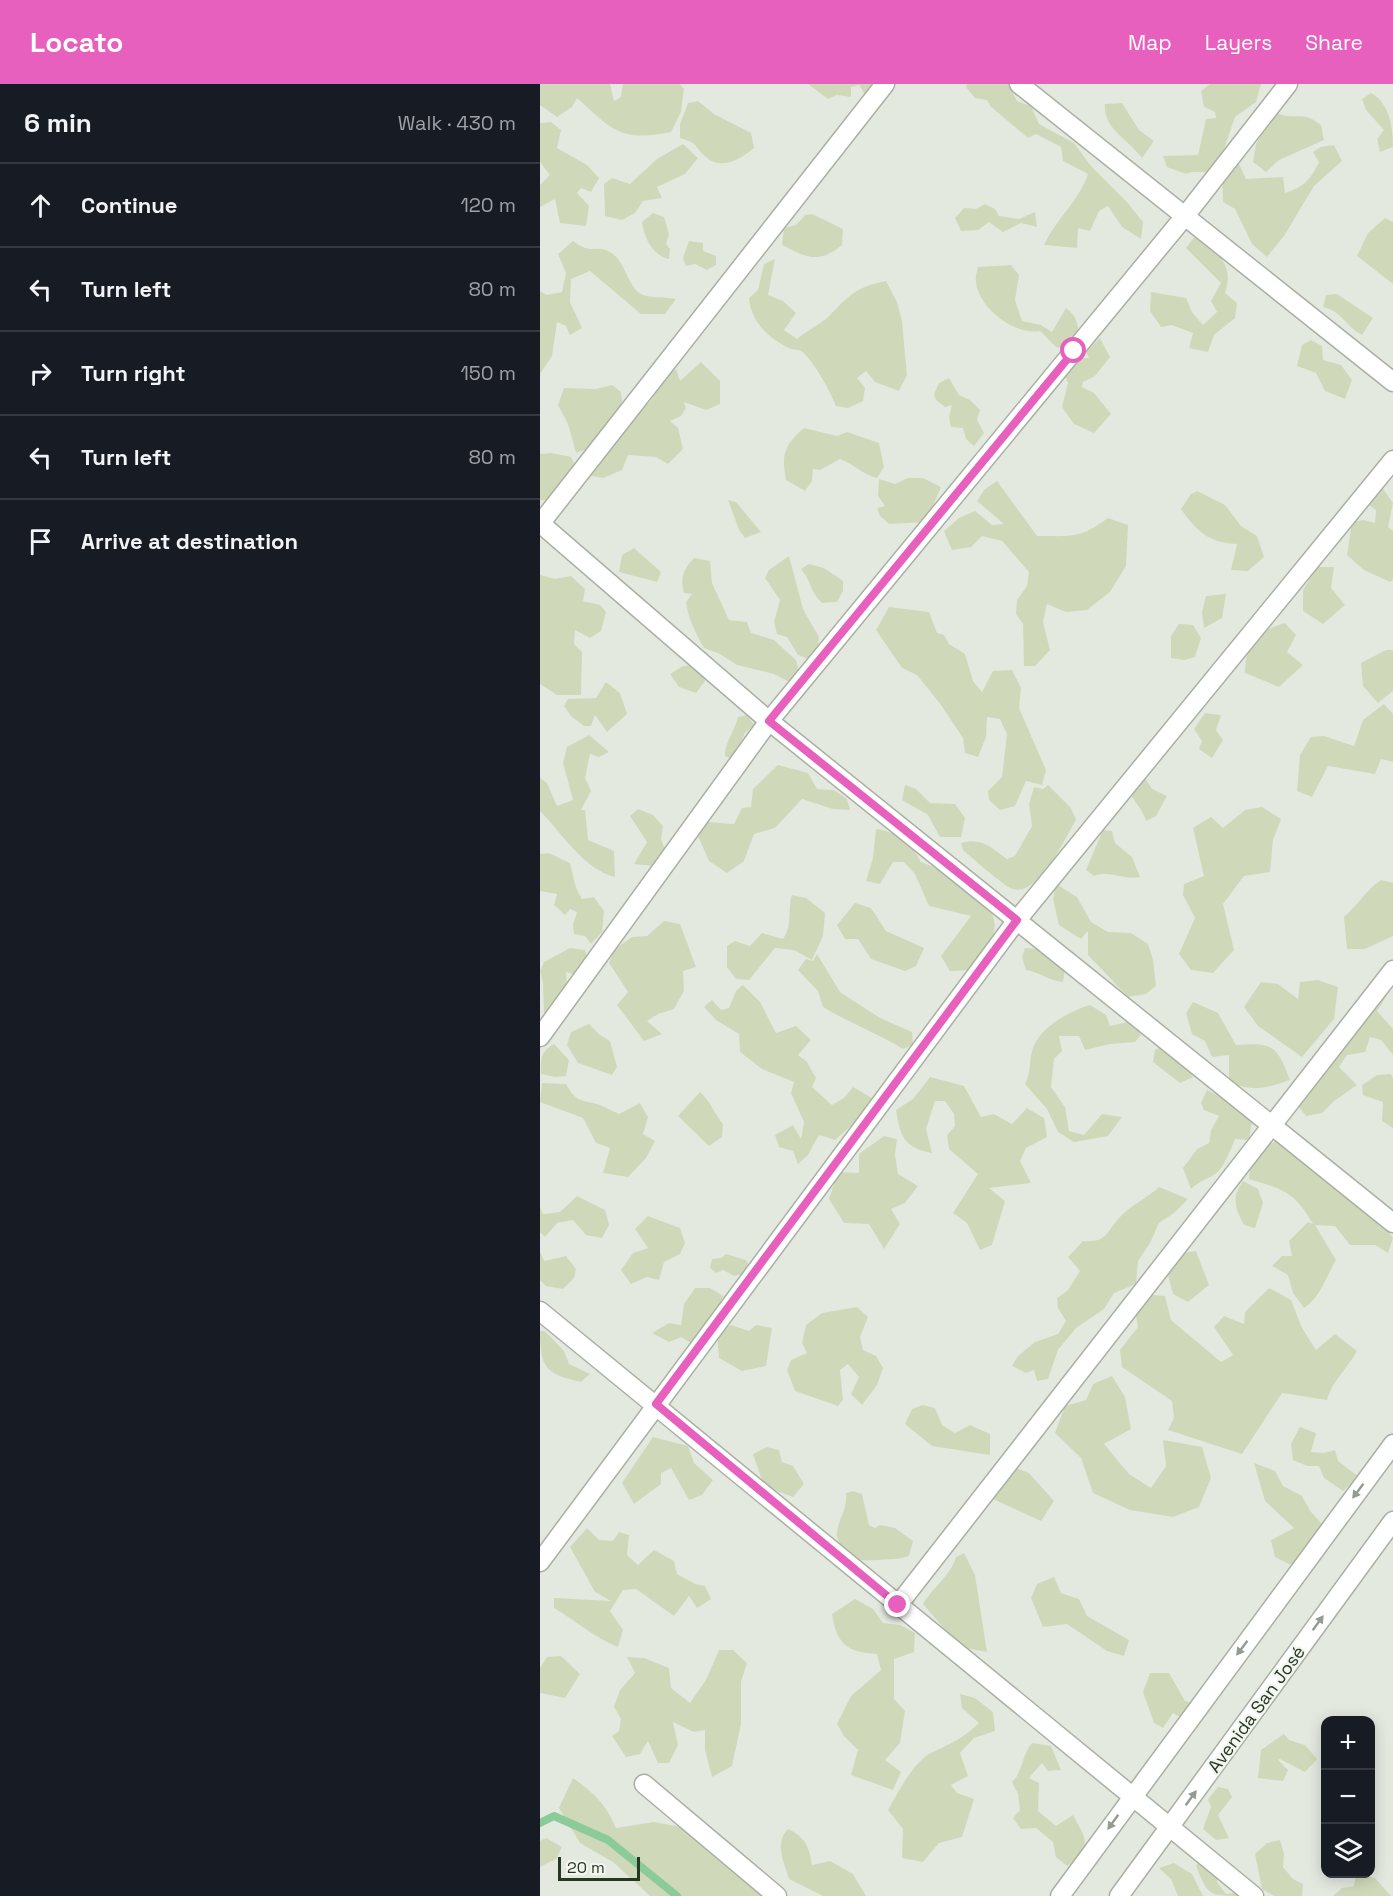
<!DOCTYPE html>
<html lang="en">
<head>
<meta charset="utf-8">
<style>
  body { margin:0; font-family:"Space Grotesk",sans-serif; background:#242831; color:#f1f3f6 }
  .controls { position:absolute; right:18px; bottom:18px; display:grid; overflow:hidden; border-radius:12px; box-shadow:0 3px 15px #0003 }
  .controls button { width:54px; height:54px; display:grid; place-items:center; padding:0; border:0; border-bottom:2px solid #363941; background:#171b24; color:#f1f3f6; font:30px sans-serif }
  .scale { position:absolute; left:18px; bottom:15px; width:82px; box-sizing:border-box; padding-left:6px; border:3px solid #273822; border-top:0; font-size:16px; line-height:21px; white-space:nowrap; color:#273822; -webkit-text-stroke:4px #f3f6f0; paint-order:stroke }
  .stop { position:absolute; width:18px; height:18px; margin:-14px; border:4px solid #e760be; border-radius:50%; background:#fff }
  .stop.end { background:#e760be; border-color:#fff; box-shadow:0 2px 6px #0008 }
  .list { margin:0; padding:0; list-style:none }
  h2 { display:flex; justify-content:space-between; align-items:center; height:78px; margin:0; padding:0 24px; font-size:26px }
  h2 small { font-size:20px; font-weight:400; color:#9ea1a6 }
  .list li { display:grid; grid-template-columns:39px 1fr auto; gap:18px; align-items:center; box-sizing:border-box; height:84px; padding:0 24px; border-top:2px solid #363941 }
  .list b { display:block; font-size:22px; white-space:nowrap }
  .list em { font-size:20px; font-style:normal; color:#9ea1a6 }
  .icon { flex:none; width:33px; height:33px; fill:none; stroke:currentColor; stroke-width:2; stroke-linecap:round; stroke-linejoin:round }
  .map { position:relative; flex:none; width:853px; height:1812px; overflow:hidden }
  header { display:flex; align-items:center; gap:36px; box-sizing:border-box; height:84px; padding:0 30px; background:#e760be; color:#fff }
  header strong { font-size:28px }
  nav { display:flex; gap:33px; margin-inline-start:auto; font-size:21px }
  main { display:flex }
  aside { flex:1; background:#171b24 }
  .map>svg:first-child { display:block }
</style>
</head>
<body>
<header>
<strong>Locato</strong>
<nav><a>Map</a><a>Layers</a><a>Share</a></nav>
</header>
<main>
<aside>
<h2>6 min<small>Walk · 430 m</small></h2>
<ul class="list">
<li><svg class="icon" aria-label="ahead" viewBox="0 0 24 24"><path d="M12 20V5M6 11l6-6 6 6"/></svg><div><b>Continue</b></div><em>120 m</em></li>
<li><svg class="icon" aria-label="left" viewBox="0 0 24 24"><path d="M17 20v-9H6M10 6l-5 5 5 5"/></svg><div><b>Turn left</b></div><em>80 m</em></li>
<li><svg class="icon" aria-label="right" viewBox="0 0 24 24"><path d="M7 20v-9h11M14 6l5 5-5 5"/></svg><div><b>Turn right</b></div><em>150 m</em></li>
<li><svg class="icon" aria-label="left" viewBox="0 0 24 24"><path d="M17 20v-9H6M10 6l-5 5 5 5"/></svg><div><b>Turn left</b></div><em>80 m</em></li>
<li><svg class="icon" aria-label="arrive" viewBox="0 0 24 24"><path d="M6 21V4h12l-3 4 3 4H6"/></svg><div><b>Arrive at destination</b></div></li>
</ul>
</aside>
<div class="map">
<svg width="853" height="1812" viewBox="0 0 853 1812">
  <rect width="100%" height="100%" fill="#e4e9e0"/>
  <!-- green -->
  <path fill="#cfd9ba" d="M0 0H70L74 17 81 13 83 0H140L144 5 141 28 131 48C81 58 73 47 37 14L32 23 17 33 0 21Z
    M268 0H335L327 14 319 1 311 3V13L297 11 288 15Z
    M427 0H468L477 17 491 22 499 40 534 59 551 82 587 118 603 138 601 155 582 143 568 122 559 127 550 147 538 144 537 164 504 161C516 135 539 117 548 90L523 77 521 63 496 50 488 54 450 22 447 16 435 14 426 3Z
    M670 0H721L716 18 695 33 681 74 669 88H652L646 90 627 83 623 72 658 71 666 35 676 34 675 28 664 23 661 7Z
    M831 9C850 19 853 44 853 63L840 68 837 55 844 46 826 26 822 15Z
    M158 17 174 30 211 49 214 64C201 75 181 87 166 73 153 62 160 60 140 54V40L148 19Z
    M582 19 599 46 614 57 602 74C588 55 563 45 565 20Z
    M734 29C739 29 743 32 748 32 765 33 766 30 781 41L784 56 739 76 726 88 713 78 716 60Z
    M11 38 21 46 17 64 47 81 59 94 51 108 41 104 37 109 49 122 46 142 20 139 15 115 0 123V101L10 91 0 78V39Z
    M143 60 158 74 145 90 117 103 122 114 103 117 95 129 82 136 65 132 64 100 72 94 90 100 117 75Z
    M794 61 802 77 774 102 744 152 727 173 712 160 695 125 683 118 682 90 699 80 706 95 743 93 745 109C764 103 771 95 779 78L773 68 781 63Z
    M445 120 455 125 459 132 479 135 495 128 497 143 481 139 463 148 449 138 438 146 421 147 415 134 424 124 436 125Z
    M113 129 124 133 129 150 126 160 130 165 129 175C113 172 104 154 102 138Z
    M272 130 303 145 302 161C279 180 267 174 242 161L244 144 256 141 265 131Z
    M845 134 853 138V200L817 172 828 149Z
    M655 152C677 167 695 181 685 209L697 219 695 234 674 251 668 268 649 264 653 249 632 241 621 243 610 227 611 208 646 214 652 228 663 241 677 228 671 217 681 199 646 164Z
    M33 157C52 171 54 161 68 167 85 175 86 198 99 209 107 215 125 212 136 215L125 230H101L50 187 31 195 30 218 42 244 30 251 26 242 17 238 12 272 0 290V207L7 211 22 208 26 189 18 170Z
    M149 157 163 159V167L176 172V181L167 186 155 180 146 182 143 174Z
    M235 175 228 211 243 217 256 229 244 246 257 255C266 247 279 241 288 233 309 212 315 203 346 197L357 218 362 237 367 291 359 307 335 298 326 287 317 294 325 304 323 317 308 324 296 322C291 309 273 275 261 267 257 265 251 266 247 263 228 254 210 236 209 214L218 206 224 180Z
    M471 181 479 191 475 216 482 237 501 241 512 248 526 224C542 236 539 249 534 267L516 263 500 247C475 252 437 223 436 197 435 193 437 187 438 183Z
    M797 210 833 234 822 251C804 241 803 228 783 223L786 211Z
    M560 254 570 273 555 292 543 298 542 303 554 309 571 330 554 349 534 340 522 323 528 299 523 287 539 274H549L546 268Z
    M771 256 782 262 783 276 801 281 812 296 805 315 785 307 776 289 757 282 762 261Z
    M161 278 180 297V320L166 326 144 318 146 324 141 332 130 337 138 344 143 365 128 380 116 373 88 371 82 386 63 394 46 391 86 339 111 317 122 295 136 285 140 297Z
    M409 294 419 311 430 316 440 326 437 336 444 349 434 362 426 355 423 344 411 343 409 333 412 321 405 323 396 316 394 310 399 299Z
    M72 301 81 308 82 318 74 332 50 364 36 369 28 340 18 321 24 304 56 305Z
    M264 344 297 352 307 348 339 359 344 383 337 394C323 391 314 380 300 375L280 386 273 385 272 397 265 407 246 396C241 371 244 361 264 344Z
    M11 369 31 373 34 379 27 399 6 416H0V370Z
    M368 394H383L401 403 386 438 349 440 340 432 337 424 345 422 338 412 339 395 355 400Z
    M457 397 497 452C532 452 539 455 568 434L588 441 586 482 570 508 547 526 526 528 507 520 503 538 510 566 495 582H484L483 540 476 530 477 516 487 502 489 488 462 457 442 452 431 463 412 466 404 447 419 434 435 427 452 441 464 440 437 417 444 406Z
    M841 402 853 419 848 443 853 447V496L850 498 824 486 807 471 812 438 824 436 835 439 836 426 826 419Z
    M657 407 685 421 701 442 717 452 724 473 708 487 691 486 697 460C669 459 656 447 641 425L651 410Z
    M188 416 196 418 221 448 205 454 199 446Z
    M94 464 121 488 117 498 79 488 82 471Z
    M249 472 263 525 279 553 278 566 271 576 258 571 247 553 237 550 234 538 240 516 225 494 229 486Z
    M154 474 170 477 172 499 189 536 207 538 211 549 234 556 256 576 259 587 253 600 234 590 197 581 180 570 164 564C156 550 148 534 146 518L152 510 144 509C140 494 143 485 154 474Z
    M269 480 284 484 303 497V507L297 518 282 519C269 506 272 498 261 485Z
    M777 483H794L791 504 805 521 783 540 763 527V506Z
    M0 491 15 495 31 492 45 505 43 517 60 521 66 528 61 547 50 554 35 546 34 560 42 568 41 611H17L0 600Z
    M686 510 682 534 664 544 662 528 666 512Z
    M349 523 389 528 397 549 404 551 409 560 425 570 433 597 442 608 453 587 472 586 481 604 479 624 506 686 502 701 486 697 475 722 460 726 449 716 448 707 462 693 467 650 460 635 447 633 446 653 438 673 425 669 423 654 401 621 377 591 362 584 336 546Z
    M745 539 756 551 747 568 763 581 739 603 705 589C706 558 716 548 745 539Z
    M639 540 653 541 661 554 655 573 644 576 631 574V552Z
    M846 566H853V607L838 619 823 602 821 579Z
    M152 581 161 586 165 597 156 609 139 603 130 590 143 582Z
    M66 598 80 609 87 630 67 648 55 631 51 642H44L31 632 24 622 28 615 56 614Z
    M844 620 853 630V678L841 675 835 690 788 682 772 713 757 707 760 671 771 653 784 652 814 662 823 636Z
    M665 629 681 631 676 646 683 656 672 674 659 665 662 657 654 645Z
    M207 631 214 641 205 649 193 675 185 672C184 660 195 646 198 633Z
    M49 651 69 668 59 673 50 670 45 694 51 707 41 726H45L48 756 74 767 75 793C43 785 22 749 0 727V694L7 699 17 722 33 716 23 679 27 663Z
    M238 681 268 689 277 705 294 706 307 715 310 726 293 725 262 715 235 744 214 750 204 777 187 789 169 777 158 752 167 738 194 740 202 724 211 723 213 705Z
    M603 691 612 705 627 712 616 732 606 737C603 726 594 718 589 707Z
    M365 701 376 705 390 719 415 720 425 734 421 753H400L388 731 362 716Z
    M508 701 531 724 536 736C525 754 497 817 470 804 461 799 432 774 423 766L421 759C441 753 452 764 467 775L475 772 492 742 489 720 494 703 503 705Z
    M722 723 741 735 733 756 730 788 704 792 683 820 694 866 673 889 651 886 639 870 655 834 643 811 644 800 664 792 653 744 671 733 683 744 705 726Z
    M98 725 113 731 123 742 121 755 125 766 114 782 94 780 107 758 90 732Z
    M336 745C358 748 371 759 381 778 406 787 462 814 454 848 450 861 441 874 435 886L410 887 401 872 431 832 389 822 375 790 364 778H353L340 800 326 797 333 774Z
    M563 746 572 747 575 759 592 773 600 793C583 796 568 786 554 792L546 786Z
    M9 769 30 779 36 804 42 815 54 813 64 827 62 848 51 860 45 852 34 850 33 840 37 828 30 825 25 831 14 821 17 810 0 807V770Z
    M841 796 853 799V852L825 865H807L804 833C818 821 826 806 841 796Z
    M516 800 537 813 551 838 568 848 591 849 608 860 613 876 616 902 606 910 588 913 548 871V847L541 855 519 841 513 815Z
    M252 811 266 814 285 829 283 852 272 876 254 866 235 864 209 896 196 895 187 883V862L195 857 210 862 222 849 243 855C253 841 247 827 252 811Z
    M315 819 331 824 346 847 384 864 376 882 365 887 331 875 318 855H305L297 841Z
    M124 837 140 840 156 883 143 887 144 907 134 925 118 930 107 937 122 950 104 957 77 921 88 908 69 879 75 865 92 853 107 852Z
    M30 864 45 866 50 882 42 893 26 888 28 916 4 931 3 899 0 887 4 878Z
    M485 864 510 866 525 885 523 898C510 897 501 889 486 886L482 873Z
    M277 870 300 908 340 934 372 948 373 961 363 965C337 949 309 939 283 923L278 907 258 886 266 875 273 877Z
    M853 894V902L837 927 853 945V971L841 956 830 953 825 968 807 971 799 983 817 1001 794 1017 782 1029 766 1032 755 1018 764 1003 776 1001 799 969 804 941 810 927H828Z
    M778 896 798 903 794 935 762 973 718 942 704 923 721 898 738 900 758 915 760 898Z
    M203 901 220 918 236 949 256 942 271 956 258 971 267 978 276 994 272 1003 292 1021 304 1014 313 1003 332 1014 314 1039 295 1056 279 1051 268 1071 258 1080 253 1067 239 1063 235 1051 253 1041 261 1055 264 1038 251 1009 254 998 222 985 200 968 199 950 176 936 164 923 172 916 181 926 189 924 196 907Z
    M653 918 678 929 696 961C734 958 737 962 750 996 728 1004 711 1009 689 997V971L672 973 665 957 652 950 646 929Z
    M550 921 566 931 570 942 592 937 601 951 595 958 570 960 545 966 539 952H519L522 967 514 975 511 1003 525 1023 529 1047 544 1051 562 1030 582 1033 568 1052 534 1058 518 1048 507 1025 485 1000C491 988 489 979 492 967 498 944 529 927 550 921Z
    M49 940 60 951 70 957 77 983 72 991 38 979 27 961 31 948Z
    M14 960 29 976 26 992 15 993 1 990C0 975 1 967 14 960Z
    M623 962 639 973 653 993 640 999 613 978 615 966Z
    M851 990 853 994V1044L842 1037 843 1018 823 1011 822 1001 837 991Z
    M390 993 424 1002 441 1033 454 1030 472 1040 487 1024 504 1034 507 1053 486 1064 480 1077 491 1099 449 1104 465 1117 452 1161 440 1166 427 1139 413 1129 438 1090 409 1065 407 1051 415 1042 414 1030 405 1017H395L386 1045 392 1069C364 1064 360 1052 356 1026L373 1015Z
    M2 999 26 1000C35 1017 41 1016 57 1020 64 1022 72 1027 79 1030L100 1019 108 1033 103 1050 115 1057 106 1074 88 1093 63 1089 70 1064 56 1059 43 1034 0 1018Z
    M667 1006 713 1030 709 1056 695 1055C690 1067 684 1086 672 1092 664 1096 659 1098 651 1105L643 1084 657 1065 669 1059 671 1046 679 1032 664 1026 661 1019Z
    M160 1008C171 1018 174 1029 183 1040L182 1053 169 1062 138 1032Z
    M344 1052 357 1055 355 1071 358 1090 378 1102 365 1119 351 1125 360 1140 344 1165 329 1140 304 1139 289 1115 298 1088 319 1089V1070Z
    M737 1057 772 1060 780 1089 836 1132 853 1154 848 1169 835 1161H810L795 1142 775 1141 796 1176C786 1193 780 1214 764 1224L753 1209 748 1191 732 1182 742 1172H752L749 1157 768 1138 773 1140C755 1108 743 1105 709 1095 711 1074 717 1064 737 1057Z
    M703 1097 718 1105 723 1119 715 1144 704 1141C695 1124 691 1114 703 1097Z
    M619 1103 648 1115 634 1129 619 1139 610 1159 598 1177 596 1200 574 1209 564 1225 536 1244 518 1266 508 1295 497 1297 494 1286 486 1289 472 1282 478 1272 495 1258 518 1250 526 1237 518 1224 517 1214 528 1206 540 1187 528 1173 543 1157C567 1159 566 1148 580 1133 591 1121 607 1114 619 1103Z
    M37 1112 65 1126 69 1141 62 1154 46 1151 33 1136 17 1139 5 1153 0 1148V1123L3 1130 20 1128Z
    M108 1132 140 1144 145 1159 140 1170 124 1178 119 1196 107 1193 91 1200 81 1186 93 1169 108 1164 95 1145Z
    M0 1167 4 1177 26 1172 36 1185 34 1194 23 1205 6 1202 0 1196Z
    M656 1167 669 1201 648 1218 633 1210 628 1191 637 1170Z
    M186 1170 206 1176 209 1182 205 1189 194 1192 183 1186 176 1189 170 1184 172 1175 181 1174Z
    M155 1204H170L183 1212 177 1229 151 1259 141 1253 129 1258 112 1249 129 1239 141 1241 144 1220Z
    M729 1204 751 1216 762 1244 776 1266 795 1250 817 1267C807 1285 792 1297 787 1316L742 1309 702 1370 628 1346 634 1334 632 1317 582 1283 580 1266 598 1243 595 1227 603 1210 625 1212 631 1236 681 1278 693 1271 674 1243 684 1232 704 1240 705 1228Z
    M317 1223 328 1233 320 1253 323 1266 336 1272 343 1284 337 1301 322 1321 311 1310 319 1293 308 1280 300 1286 303 1316 298 1322 255 1307 247 1286 251 1276 267 1269 262 1259 266 1241 282 1229Z
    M191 1241 209 1247 216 1241 232 1244 226 1282 202 1287 179 1274 177 1247Z
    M0 1247H5L24 1267 29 1280 50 1290 41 1298C5 1290 0 1283 0 1247Z
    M572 1292 585 1313 591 1345 564 1360 589 1390 611 1404 626 1382 623 1356 662 1363 671 1394 659 1423 633 1433 590 1426 553 1409 541 1374 515 1349 525 1322 546 1316 553 1300Z
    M383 1321 395 1324 402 1341 415 1349 430 1341 450 1350V1371L392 1362 365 1340 372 1325Z
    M760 1343 776 1349 771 1368 784 1369 795 1366 798 1377 819 1393 803 1407 784 1394 779 1382H767L753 1376 751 1360Z
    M113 1353 148 1362 154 1379 173 1396 162 1411 149 1416 131 1384 121 1389V1400L94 1420 82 1399Z
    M227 1363 239 1366 242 1378 253 1382 264 1400 253 1413 224 1402 213 1370Z
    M714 1379 735 1387 743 1402 762 1412 771 1428 787 1445 755 1483 735 1473 731 1456 754 1444 725 1417Z
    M476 1384 489 1389 514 1417 501 1437 453 1415 461 1394Z
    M313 1407 322 1410 329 1441 335 1444 340 1441 355 1444 373 1457 369 1472C357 1476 349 1475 337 1476 320 1477 311 1478 301 1462 299 1457 296 1454 297 1449 299 1431 307 1429 306 1409Z
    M47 1444 59 1456 73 1457 79 1448 89 1451 87 1471 98 1481 114 1466 134 1477 137 1490 155 1500 165 1502 171 1515 157 1524 149 1512 134 1532 96 1505 83 1506 70 1527 83 1546 78 1563C55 1554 36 1537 14 1524V1514L71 1517 55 1508 30 1463Z
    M424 1469 435 1491 447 1568 420 1563 383 1520C393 1503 411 1491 416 1473Z
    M514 1493 521 1509 539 1515 547 1532 589 1556 584 1572 567 1567 527 1540 503 1543 491 1514 497 1500Z
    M315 1515 333 1525 343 1539 360 1541 375 1549 374 1568 354 1575V1615L365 1627 360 1659 345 1676 361 1688 353 1706 311 1691 318 1666 304 1652 297 1640 311 1612 341 1586 337 1570C306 1568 297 1560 292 1530Z
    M179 1566H193L207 1579 201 1598V1640L192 1682 172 1693 165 1666V1646L154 1648 133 1638 138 1661 129 1679H118L108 1657 100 1670 86 1673 72 1652 79 1647 81 1635 74 1623 80 1606 95 1589 87 1573 104 1574 129 1584 131 1604 150 1619 166 1596Z
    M21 1572 40 1590 25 1614 0 1609V1584L7 1573Z
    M610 1589H629L645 1617 655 1619 645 1636 633 1629 623 1644 614 1639 603 1608Z
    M420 1610 435 1614 453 1628 455 1647 434 1654 420 1669 428 1692 411 1701 417 1709 434 1715 422 1753 399 1759 383 1778 362 1774 363 1745 348 1726C357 1710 374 1677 391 1669 412 1659 422 1655 439 1639L422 1624Z
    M744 1650 749 1656 765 1661 777 1675 765 1688 740 1675 738 1676 748 1686 743 1697 718 1694 721 1666Z
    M492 1659 511 1662 521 1686 508 1687 502 1679 489 1694 499 1699 498 1727 516 1742 533 1731C547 1756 553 1764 527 1782L516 1773 513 1758 496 1744 481 1745 473 1734 480 1726 478 1710 472 1698C483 1688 482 1670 492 1659Z
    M33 1694C54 1709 66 1720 76 1744L114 1738 158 1746 237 1812H110L73 1778 40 1759 19 1724Z
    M678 1703 688 1705 692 1713 678 1731 689 1754 676 1756 663 1745 671 1723 668 1715Z
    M248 1745C265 1753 269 1762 272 1781L290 1777 313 1790 326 1812H283L249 1795C244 1778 234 1759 248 1745Z
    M6 1754 22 1763 16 1775 0 1783V1757Z
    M740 1756 744 1770 743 1783 753 1795 763 1800 762 1812H734L722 1805 715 1770 727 1759Z
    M661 1776 677 1786V1798L686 1810 703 1808V1812C669 1812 668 1812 656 1782Z
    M634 1779 652 1790 663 1812H638L631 1795 619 1784Z
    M816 1791 835 1794 851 1812H793L802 1804 814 1802Z"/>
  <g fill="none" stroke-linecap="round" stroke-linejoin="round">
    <!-- stream -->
    <path stroke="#8bcb99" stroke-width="8" d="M0 1739 14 1732 68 1756 137 1812"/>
    <!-- minor casing -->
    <g stroke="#a8b0a3" stroke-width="21">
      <path id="minor" d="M479 0 853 298
        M0 439 229 637 853 1139
        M0 440 345 0
        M0 953 229 637 645 132 748 0
        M0 1227 714 1812
        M0 1478 477 836 853 376
        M358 1521 853 886
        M104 1700 237 1812
        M520 1812 853 1360
        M579 1812 853 1437"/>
    </g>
    <!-- minor -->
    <use href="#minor" stroke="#fff" stroke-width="18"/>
  </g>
  <!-- one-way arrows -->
  <defs><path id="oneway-solid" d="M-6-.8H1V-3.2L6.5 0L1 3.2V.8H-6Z" transform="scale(1.5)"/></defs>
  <g fill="#939c90">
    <use href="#oneway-solid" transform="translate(818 1407) rotate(127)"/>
    <use href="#oneway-solid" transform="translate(778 1539) rotate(-54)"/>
    <use href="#oneway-solid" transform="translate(702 1564) rotate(127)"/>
    <use href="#oneway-solid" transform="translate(651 1714) rotate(-54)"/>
    <use href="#oneway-solid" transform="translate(573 1738) rotate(126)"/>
  </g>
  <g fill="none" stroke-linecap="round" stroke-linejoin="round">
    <!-- route -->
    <path stroke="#e760be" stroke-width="8" d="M358 1521 116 1320 477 836 229 637 534 267"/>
  </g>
  <g text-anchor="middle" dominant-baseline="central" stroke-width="4.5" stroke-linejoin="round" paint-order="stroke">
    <!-- street labels -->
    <g font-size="18" fill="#273822" stroke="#f3f6f0">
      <text transform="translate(716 1625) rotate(-54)">Avenida San José</text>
    </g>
  </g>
</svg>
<div class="controls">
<button>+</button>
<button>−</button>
<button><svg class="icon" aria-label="layers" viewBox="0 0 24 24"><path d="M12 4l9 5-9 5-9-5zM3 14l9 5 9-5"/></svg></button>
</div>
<div class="scale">20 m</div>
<div class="stop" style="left:534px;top:267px"></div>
<div class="stop end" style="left:358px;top:1521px"></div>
</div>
</main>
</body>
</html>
